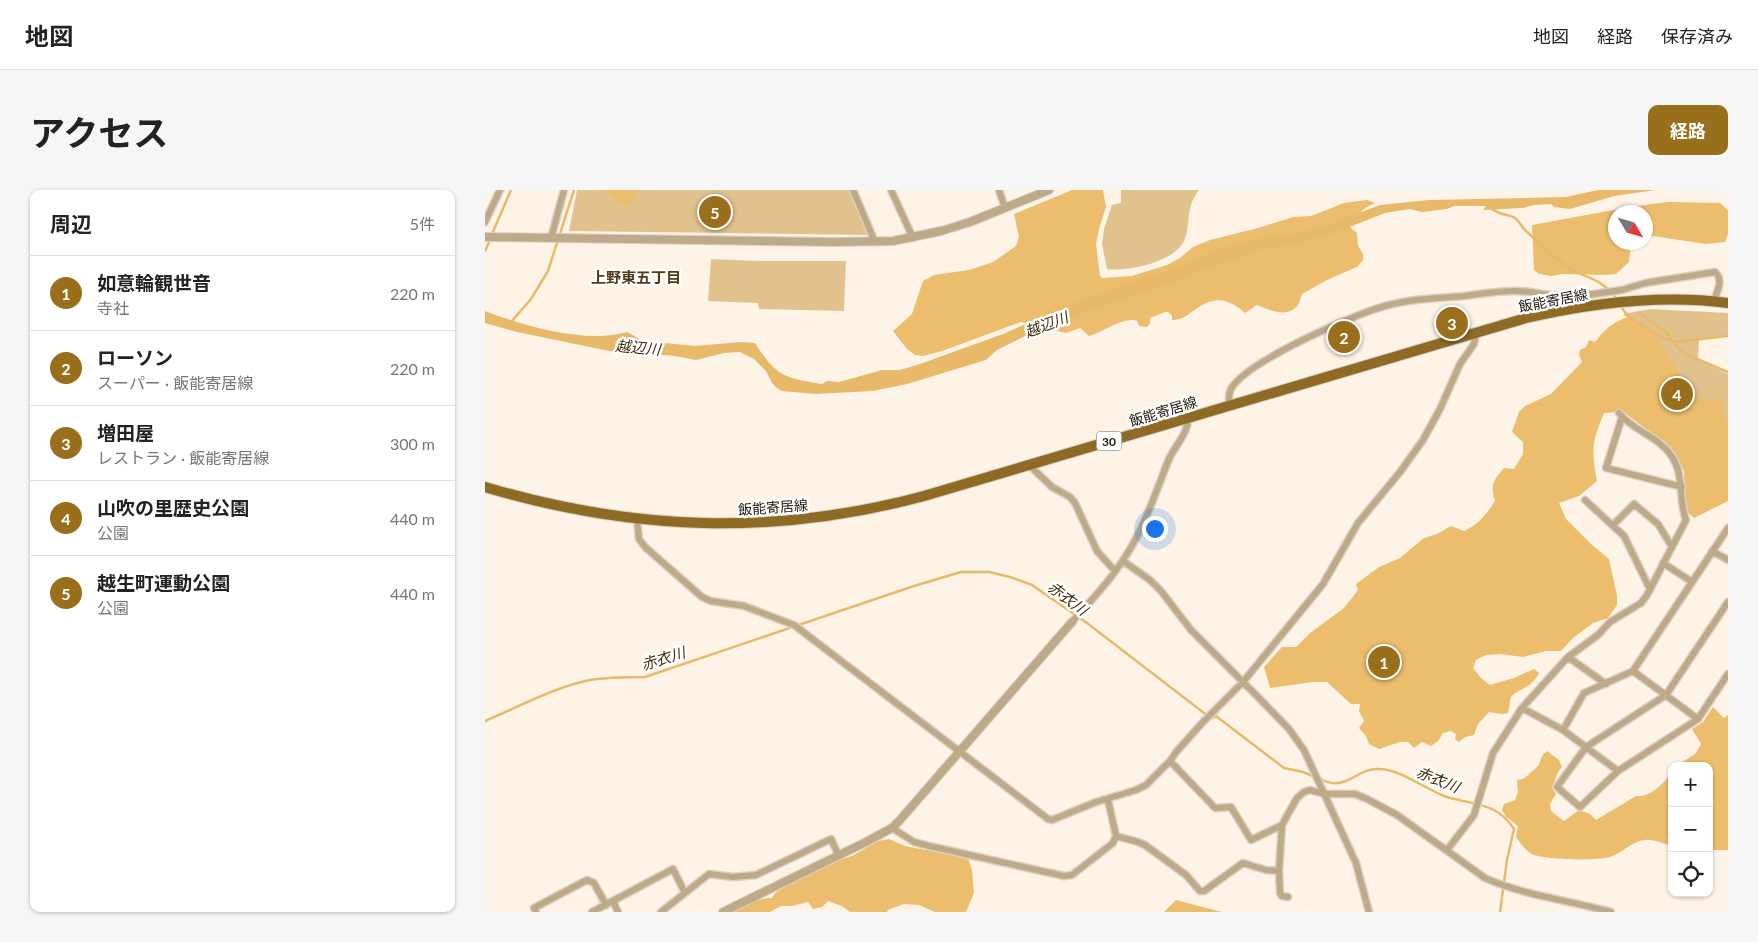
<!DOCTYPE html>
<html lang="ja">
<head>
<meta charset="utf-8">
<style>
  body { margin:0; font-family:Lato,"Noto Sans JP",sans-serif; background:#f6f6f6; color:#222 }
  .controls { position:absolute; right:15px; bottom:15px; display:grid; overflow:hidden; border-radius:10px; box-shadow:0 1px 4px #0004 }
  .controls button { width:45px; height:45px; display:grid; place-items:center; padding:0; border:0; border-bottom:1px solid #e0e0e0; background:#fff; color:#222; font:25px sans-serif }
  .compass { position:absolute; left:1123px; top:15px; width:45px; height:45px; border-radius:50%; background:#fff; box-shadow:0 1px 4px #0004; rotate:128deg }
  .you { position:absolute; left:669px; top:338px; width:18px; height:18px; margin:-12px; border:4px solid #fff; border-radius:50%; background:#1a73e8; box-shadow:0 0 0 8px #1a73e833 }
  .badge { display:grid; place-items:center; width:32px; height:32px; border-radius:50%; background:#996f1c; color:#fff; font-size:16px; font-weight:700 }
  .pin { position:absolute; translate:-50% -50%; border:2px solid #fff; box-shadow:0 1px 5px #0006 }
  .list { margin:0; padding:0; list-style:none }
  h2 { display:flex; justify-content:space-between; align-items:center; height:65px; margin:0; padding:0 20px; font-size:21px }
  h2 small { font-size:16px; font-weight:400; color:#767676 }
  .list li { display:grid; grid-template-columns:32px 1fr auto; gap:15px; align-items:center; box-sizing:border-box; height:75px; padding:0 20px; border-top:1px solid #e0e0e0 }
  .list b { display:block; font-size:19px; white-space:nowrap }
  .list p { margin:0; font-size:16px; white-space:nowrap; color:#767676 }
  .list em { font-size:16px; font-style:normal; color:#767676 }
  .icon { flex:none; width:28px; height:28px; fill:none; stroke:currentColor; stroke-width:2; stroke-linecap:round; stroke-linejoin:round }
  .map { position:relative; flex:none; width:1243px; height:722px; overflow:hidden; border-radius:10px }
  header { display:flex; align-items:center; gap:30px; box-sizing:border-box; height:70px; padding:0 25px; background:#fff; border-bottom:1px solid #e0e0e0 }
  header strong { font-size:24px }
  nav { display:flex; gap:28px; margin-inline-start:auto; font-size:18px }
  .intro { display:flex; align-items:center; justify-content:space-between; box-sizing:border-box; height:120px; padding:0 30px }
  h1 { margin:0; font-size:35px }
  .button { padding:12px 22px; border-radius:10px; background:#996f1c; color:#fff; font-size:18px; font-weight:700 }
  main { display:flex; gap:30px; padding:0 30px }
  aside { flex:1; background:#fff; border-radius:10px; box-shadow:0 1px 4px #0004 }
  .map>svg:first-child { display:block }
</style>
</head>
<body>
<header>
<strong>地図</strong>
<nav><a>地図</a><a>経路</a><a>保存済み</a></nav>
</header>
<div class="intro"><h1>アクセス</h1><a class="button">経路</a></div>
<main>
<aside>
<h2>周辺<small>5件</small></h2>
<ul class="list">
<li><span class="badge">1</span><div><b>如意輪観世音</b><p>寺社</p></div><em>220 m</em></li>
<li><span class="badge">2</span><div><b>ローソン</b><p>スーパー · 飯能寄居線</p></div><em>220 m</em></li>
<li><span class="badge">3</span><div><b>増田屋</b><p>レストラン · 飯能寄居線</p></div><em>300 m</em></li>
<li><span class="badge">4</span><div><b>山吹の里歴史公園</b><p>公園</p></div><em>440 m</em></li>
<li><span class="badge">5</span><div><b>越生町運動公園</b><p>公園</p></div><em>440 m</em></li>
</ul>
</aside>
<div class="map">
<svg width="1243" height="722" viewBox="0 0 1243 722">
  <rect width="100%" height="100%" fill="#fdf4e7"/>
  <!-- green -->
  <path fill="#e1c28d" d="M92 0H364L383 45 84 41Z
    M636 0H714C699 20 707 32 699 51 689 72 643 82 622 79L617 54 619 39 627 15 636 13Z
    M226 69 274 71H361L359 121 274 119 273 113 223 111Z
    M1165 119 1243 123V145L1214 150 1213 170 1243 184V256L1226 273 1196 279 1187 260 1166 240 1154 137 1138 124Z"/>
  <!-- forest -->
  <path fill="#ecbd6c" d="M118 0H154L146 15 140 17Z
    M587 0H618L621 17 614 39 611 54 615 86 617 88 647 86 682 75 695 68 708 57 725 50 773 38 808 27 826 26 859 13 882 10 890 13C877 19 871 25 865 37L872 43 873 56 878 64V70L872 77 842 90 817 104C816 107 815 112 813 115 802 129 785 120 772 115L760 123C742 107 728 106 708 121 701 126 697 130 687 130V126L683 122H680L665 128V133L662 137 654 136 652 131C639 126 617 143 604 146L595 138 581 143 536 132 457 161 438 166 430 165 422 159 408 141 427 124 438 91 449 85 484 80 508 72 531 56 534 47 529 24Z
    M1183 12 1235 13 1243 20V44L1240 52 1221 54 1161 45 1160 22H1130V52L1146 53 1144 72 1131 84 1120 85 1077 84 1067 86 1054 84 1049 80 1047 35 1145 17Z
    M1143 127 1171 146 1189 175 1211 205 1222 212C1243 199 1235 222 1243 234V311L1209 328 1201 321 1199 282 1196 270 1189 260 1172 246 1157 236 1139 222 1119 223C1107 252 1106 260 1112 291L1094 306 1074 313 1081 329 1107 355 1124 369 1132 406V415L1123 428 1108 433 1088 448 1076 461H1061L1038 467 1015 464 1001 465 991 470 988 478 996 488 1005 495 1029 488 1049 479 1054 483C1046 499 1032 499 1026 507 1024 512 1025 518 1023 523L1017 524 1004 522 993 534 989 545 980 547 974 552 970 549 971 544 966 541 958 543 953 551 946 556 937 552 929 558 923 552H915L894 559 884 554 881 546 874 538 879 531 874 521 875 514H866L842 492H828L785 498 779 477 797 457H811L825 443 859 418 873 400 871 394 894 377 915 368 939 348 952 344 966 336 979 341C994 334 1001 325 1010 311 1005 295 1008 291 1019 278L1029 279 1038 264V252L1027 242 1034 222 1040 216 1066 204 1097 172 1094 165 1095 160 1101 157 1104 150 1110 152C1120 139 1128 132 1143 127Z
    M1228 517 1239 528 1243 525V660H1224V576H1191L1210 564 1216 554 1207 539 1218 532Z
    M1062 561 1074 570 1077 577 1073 582 1067 598 1071 604 1065 614 1066 621 1079 631 1094 620 1105 624 1111 630 1151 606C1165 608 1179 593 1187 582V656C1179 654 1169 649 1160 650 1147 651 1137 663 1125 667 1112 671 1059 670 1047 664 1040 660 1036 654 1031 647L1033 636 1021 627 1017 620 1019 614 1030 610 1033 602 1032 590C1040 589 1040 588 1045 583 1047 581 1050 580 1051 578 1057 572 1054 567 1062 561Z
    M404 649 420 656 483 668 487 680 489 703 481 722H450L434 715 419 714 403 720 402 722H365L357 716 343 711 337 717 328 719 323 712 307 716H296L285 722H246C257 715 275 708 287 708L290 703 307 692 322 686 336 675 367 666 393 651Z
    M691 710 737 722H679Z"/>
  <!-- water -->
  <path fill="#e8b969" d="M1113 0H1171L1129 6 1085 19 1069 17 1066 14 1049 15 1038 18 998 20 1001 16H969L962 19 937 22 925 19 900 23 849 43 810 54 772 60 757 67 713 81 679 96 590 126 562 142 544 144 512 160 501 170 422 194 388 201 330 204 297 201 292 198 287 193 281 181 269 169 255 162 239 163 211 170 190 166 124 161 32 142 0 133V121C39 136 101 154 142 142L159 151 210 156 256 152 270 153C291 186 299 188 337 194L342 191 354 192 397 180H415L435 174 518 144 577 118 665 86 698 75 747 54 831 39 895 15 944 10 1081 7Z"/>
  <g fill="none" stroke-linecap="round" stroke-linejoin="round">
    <!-- stream -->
    <path stroke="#e8b969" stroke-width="2.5" d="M1006 18C1015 26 1024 24 1030 28 1034 31 1037 37 1040 40 1053 52 1067 65 1081 76 1102 90 1115 86 1132 110
      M7 44 26 0
      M0 61 5 50
      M1135 114C1137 118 1139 122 1142 124 1149 131 1179 151 1187 150L1198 163 1243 182
      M1153 122 1181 142 1187 150
      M26 132 46 109 63 81 89 0
      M1190 152 1243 146
      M0 531C34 517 69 497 105 490 123 487 142 487 160 487L429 396 476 382H504L525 387 547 395 602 433 719 523 728 528 731 526 799 578 818 582 830 587
      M835 589C862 603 871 577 895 579 916 580 939 598 959 606 974 611 993 613 1007 619 1015 623 1024 631 1029 639L1022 670 1015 722"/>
    <!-- minor casing -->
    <g stroke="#dad1c4" stroke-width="9">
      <path id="minor" d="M368 0 390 52
        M406 0 428 48
        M514 0 520 18
        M0 32 15 0
        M66 48 79 0
        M1066 105 1088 107 1137 100 1160 93 1230 82C1239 90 1232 101 1229 111
        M744 215C744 209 743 203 747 197 766 170 867 125 900 116 925 109 953 108 979 106 995 104 1012 101 1028 101 1041 100 1054 104 1066 105L1070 122
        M1137 227 1121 278 1197 297
        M544 275 567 297 585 307 590 313 612 361 630 381
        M1100 310 1139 346 1165 399
        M152 330 154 349 160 357 217 407 226 411 259 416 309 435 563 629 567 630 611 612 651 600 661 595 685 571 692 561 718 532 758 492 838 394 873 333 915 282 938 250 955 219 975 174 989 154 991 142
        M1128 335 1149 314 1173 334 1187 357
        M1227 361 1243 370
        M638 371 665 390 676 401 706 440 773 507 804 539 819 560 871 673 884 722
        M1178 373 1207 392
        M1243 412 1181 505 1101 557 1072 597 1095 617 1133 581 1213 529 1243 484
        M587 432C604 412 624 393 638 370 658 342 671 301 684 269 691 254 703 244 703 228
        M1083 467 1121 494
        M1148 481 1213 529
        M1037 518 1078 540 1133 581
        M1078 540 1099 503 1148 481 1243 338
        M685 571 730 618 746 617 766 650 797 635
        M407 638 429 652 444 656 579 686 587 685 628 653 631 646 623 610
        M631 646 653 652 660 655 701 685 715 701H719L758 673 781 680 794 681
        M962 660 989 625 1008 563 1037 518 1083 467 1113 445 1125 432 1156 413 1162 405 1201 330C1193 309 1200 285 1186 265 1173 246 1148 241 1134 223
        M803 707 797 706 795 703 794 681 797 635 812 608 819 602 825 600 840 604H870L882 609 912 625 1000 688C1040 706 1084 710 1126 722
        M128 711 133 722
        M51 722 49 718 102 690 109 693 121 715
        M107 722 188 679 200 703
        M176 722 224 684 248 687 271 685 346 649 354 666"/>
    </g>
    <!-- tertiary casing -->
    <g stroke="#dad1c4" stroke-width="10">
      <path id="tertiary" d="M0 47 348 52 408 51 456 41 485 32 564 0
        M238 722 381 652 407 638 415 630 587 432"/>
    </g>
    <!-- primary casing -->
    <g stroke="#dad1c4" stroke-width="12">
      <path id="primary" d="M0 297C148 341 290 346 439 306L1041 128C1106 113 1176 104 1243 113"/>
    </g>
    <!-- minor -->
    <use href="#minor" stroke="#beaa89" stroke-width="6"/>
    <!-- tertiary -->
    <use href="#tertiary" stroke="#beaa89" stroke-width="8"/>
    <!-- primary -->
    <use href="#primary" stroke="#8e6a25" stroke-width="10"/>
  </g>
  <g text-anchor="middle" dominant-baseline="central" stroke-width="5" stroke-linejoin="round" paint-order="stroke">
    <!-- shield labels -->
    <rect fill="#fff" stroke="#635d55" stroke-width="1" x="611.5" y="241.5" width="25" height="19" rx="4"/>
    <g font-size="12" font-weight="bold" fill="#20180c">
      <text x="624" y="251">30</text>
    </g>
    <!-- street labels -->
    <g font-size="14" fill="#20180c" stroke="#fff">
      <text transform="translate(1068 110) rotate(-11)">飯能寄居線</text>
      <text transform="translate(678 221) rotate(-17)">飯能寄居線</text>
      <text transform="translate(288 317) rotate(-4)">飯能寄居線</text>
    </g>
    <!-- neighbourhood labels -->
    <g font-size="15" font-weight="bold" fill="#4f3b15" stroke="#fff">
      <text x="151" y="87">上野東五丁目</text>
    </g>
    <!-- water labels -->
    <g font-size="15" font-style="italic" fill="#3e2b06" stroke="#fff">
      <text transform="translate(561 134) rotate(-21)">越辺川</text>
      <text transform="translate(153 157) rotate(5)">越辺川</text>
      <text transform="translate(583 408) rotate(37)">赤衣川</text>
      <text transform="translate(178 468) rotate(-17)">赤衣川</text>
      <text transform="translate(953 589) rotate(22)">赤衣川</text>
    </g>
  </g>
</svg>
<div class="controls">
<button>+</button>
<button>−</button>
<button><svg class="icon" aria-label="locate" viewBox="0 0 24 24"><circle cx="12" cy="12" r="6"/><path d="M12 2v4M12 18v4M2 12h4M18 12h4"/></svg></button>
</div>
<svg class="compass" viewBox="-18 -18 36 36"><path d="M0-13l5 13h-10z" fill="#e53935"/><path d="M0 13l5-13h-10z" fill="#767676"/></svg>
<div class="you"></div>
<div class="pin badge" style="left:899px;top:472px">1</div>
<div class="pin badge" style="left:859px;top:147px">2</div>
<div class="pin badge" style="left:967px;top:133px">3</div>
<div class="pin badge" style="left:1192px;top:204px">4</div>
<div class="pin badge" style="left:230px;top:22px">5</div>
</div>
</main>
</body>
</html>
